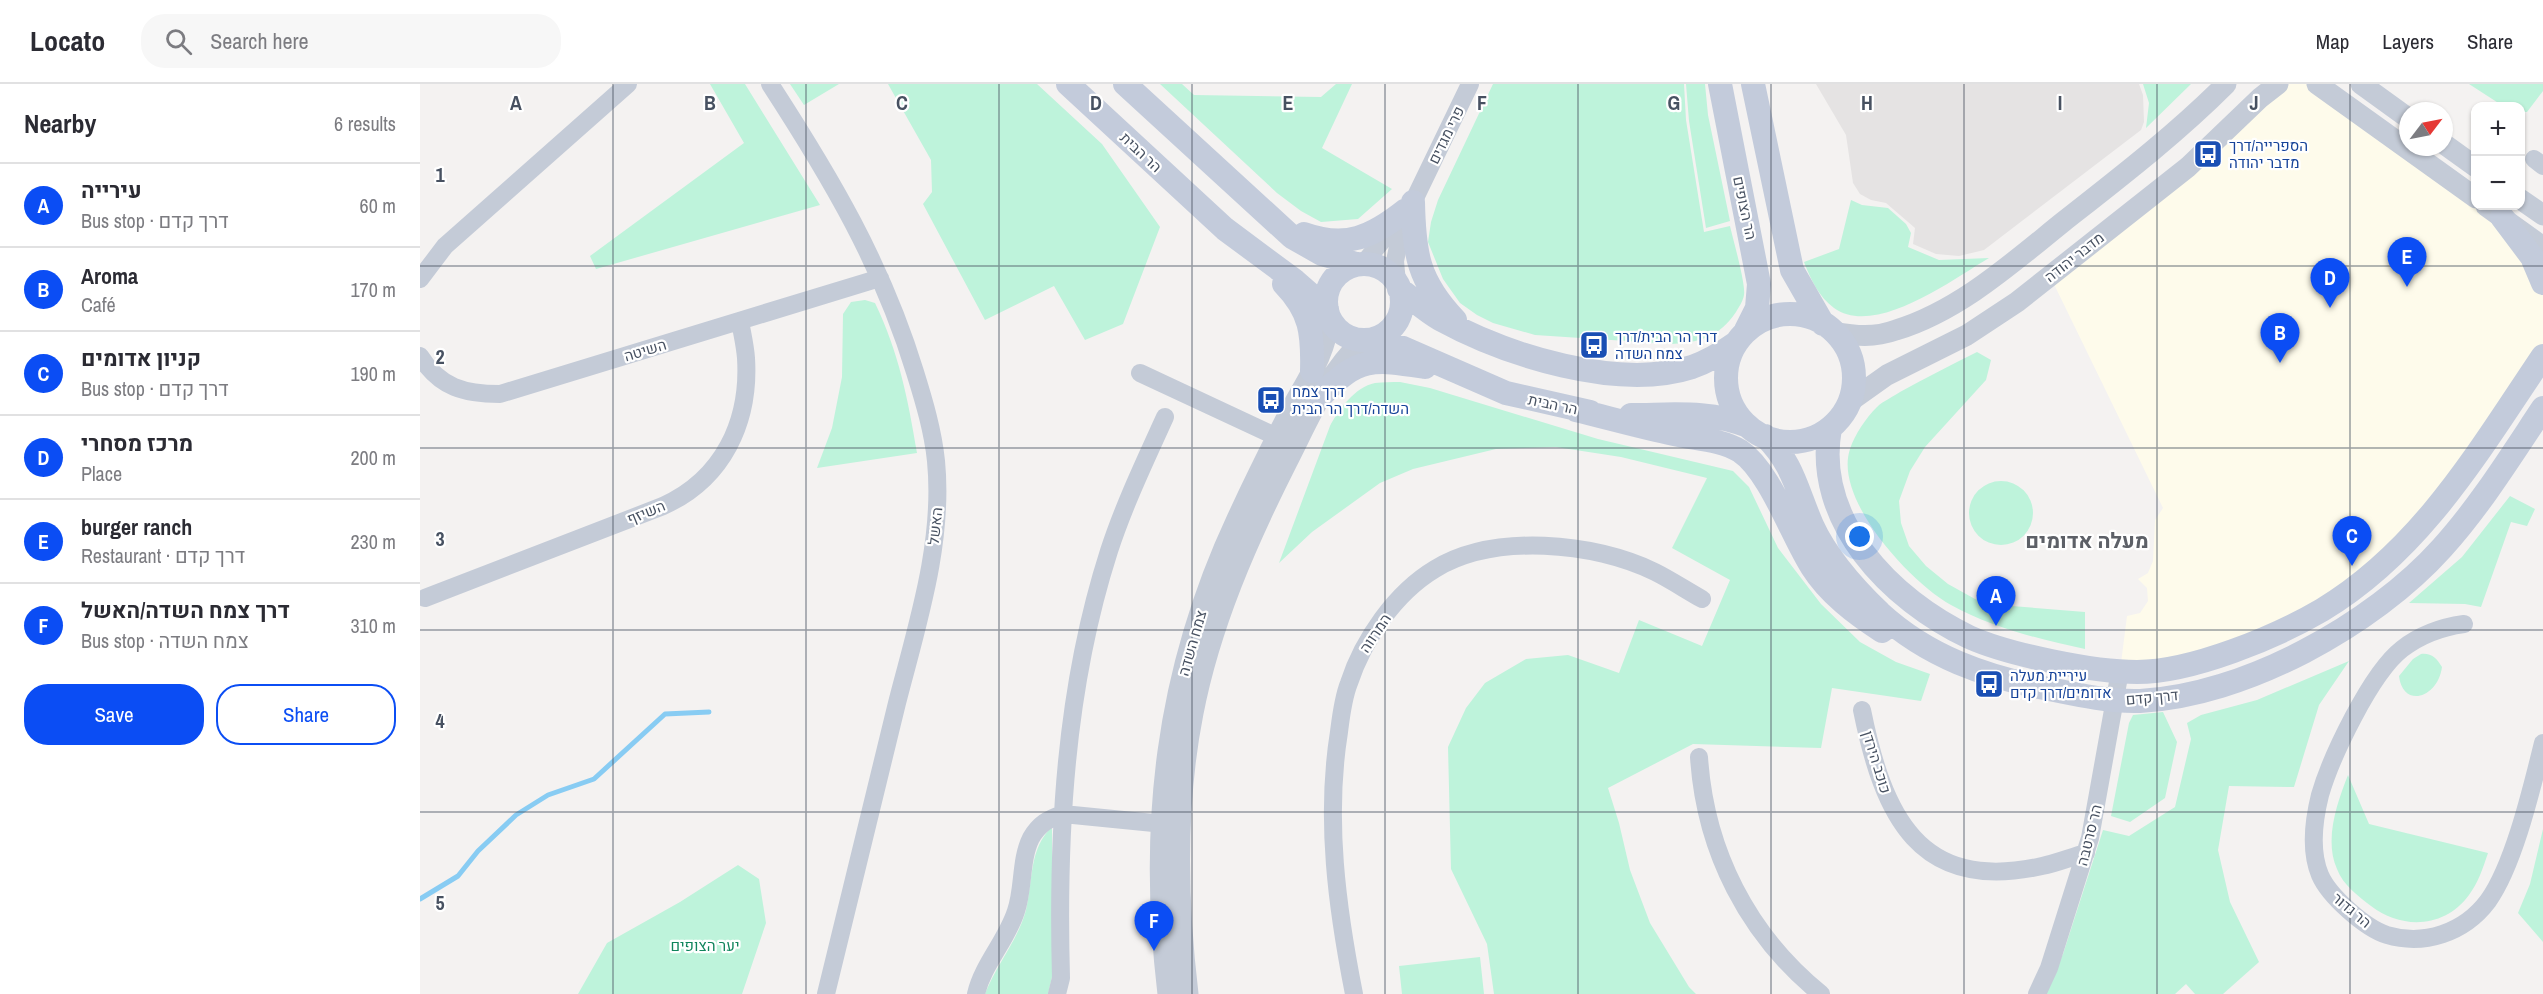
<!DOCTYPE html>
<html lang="en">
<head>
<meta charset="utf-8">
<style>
  body { margin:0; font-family:"Archivo Narrow",Heebo,sans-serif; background:#f7f7f7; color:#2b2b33 }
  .controls { position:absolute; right:18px; top:18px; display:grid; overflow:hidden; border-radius:12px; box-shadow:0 2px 4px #0004 }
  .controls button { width:54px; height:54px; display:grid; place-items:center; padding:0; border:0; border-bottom:2px solid #e1e1e2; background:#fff; color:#2b2b33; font:30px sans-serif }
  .compass { position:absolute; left:1979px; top:18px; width:54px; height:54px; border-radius:50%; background:#fff; box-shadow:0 2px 4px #0004; rotate:58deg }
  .you { position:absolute; left:1440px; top:453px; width:21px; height:21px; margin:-15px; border:4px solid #fff; border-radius:50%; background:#1a73e8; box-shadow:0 0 0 9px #1a73e833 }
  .badge { display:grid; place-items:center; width:39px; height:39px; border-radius:50%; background:#0b4df4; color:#fff; font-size:20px; font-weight:700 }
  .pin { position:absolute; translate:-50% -50px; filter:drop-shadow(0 2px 3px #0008) }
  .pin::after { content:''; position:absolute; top:32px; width:21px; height:18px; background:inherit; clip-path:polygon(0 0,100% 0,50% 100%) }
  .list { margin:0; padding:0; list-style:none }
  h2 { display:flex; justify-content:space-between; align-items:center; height:78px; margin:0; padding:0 24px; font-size:26px }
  h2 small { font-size:20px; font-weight:400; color:#7c7c81 }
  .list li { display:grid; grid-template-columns:39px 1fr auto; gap:18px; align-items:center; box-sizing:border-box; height:84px; padding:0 24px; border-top:2px solid #e1e1e2 }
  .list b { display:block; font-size:22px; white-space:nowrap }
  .list p { margin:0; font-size:20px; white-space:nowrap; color:#7c7c81 }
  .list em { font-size:20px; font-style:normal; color:#7c7c81 }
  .actions { display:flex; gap:12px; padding:18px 24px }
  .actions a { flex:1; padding:14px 0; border:2px solid #0b4df4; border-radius:24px; text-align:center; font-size:21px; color:#0b4df4 }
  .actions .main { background:#0b4df4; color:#fff }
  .icon { flex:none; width:33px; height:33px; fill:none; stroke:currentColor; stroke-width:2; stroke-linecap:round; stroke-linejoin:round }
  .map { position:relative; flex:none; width:2123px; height:910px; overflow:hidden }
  header { display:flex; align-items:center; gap:36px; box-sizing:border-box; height:84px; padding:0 30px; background:#fff; border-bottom:2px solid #e1e1e2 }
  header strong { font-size:28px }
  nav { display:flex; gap:33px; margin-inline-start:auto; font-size:21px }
  .search { width:420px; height:54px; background:#f7f7f7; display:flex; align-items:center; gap:15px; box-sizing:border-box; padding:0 21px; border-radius:24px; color:#7c7c81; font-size:22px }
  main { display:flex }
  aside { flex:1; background:#fff }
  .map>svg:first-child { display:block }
</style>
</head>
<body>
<header>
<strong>Locato</strong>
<div class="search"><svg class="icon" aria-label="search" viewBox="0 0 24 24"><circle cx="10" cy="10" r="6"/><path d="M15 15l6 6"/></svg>Search here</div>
<nav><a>Map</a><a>Layers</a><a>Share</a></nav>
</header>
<main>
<aside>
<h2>Nearby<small>6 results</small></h2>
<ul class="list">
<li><span class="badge">A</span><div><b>עירייה</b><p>Bus stop · דרך קדם</p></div><em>60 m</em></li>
<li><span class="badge">B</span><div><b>Aroma</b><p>Café</p></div><em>170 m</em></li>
<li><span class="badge">C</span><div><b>קניון אדומים</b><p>Bus stop · דרך קדם</p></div><em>190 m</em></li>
<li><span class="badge">D</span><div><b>מרכז מסחרי</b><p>Place</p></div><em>200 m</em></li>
<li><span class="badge">E</span><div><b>burger ranch</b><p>Restaurant · דרך קדם</p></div><em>230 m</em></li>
<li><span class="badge">F</span><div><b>דרך צמח השדה/האשל</b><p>Bus stop · צמח השדה</p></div><em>310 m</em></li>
</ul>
<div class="actions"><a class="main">Save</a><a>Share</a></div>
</aside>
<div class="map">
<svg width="2123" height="910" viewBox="0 0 2123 910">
  <rect width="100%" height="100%" fill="#f4f2f1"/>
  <!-- commercial -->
  <path fill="#fefbeb" d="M1858 0H1897L2066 122 2123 201V272L2000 445 1843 554 1700 587 1707 532 1720 529 1728 517 1727 504 1718 495 1728 489 1733 477 1735 436 1743 424 1630 192Z"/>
  <!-- education -->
  <path fill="#e5e3e3" d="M1396 0H1719L1723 11 1724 38 1721 46 1564 166 1539 172 1516 170 1493 160 1495 144 1466 119 1451 116 1440 110 1433 99 1426 51Z"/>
  <!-- green -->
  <path fill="#bef3db" d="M290 0H325L400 121 176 185 170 172 324 59Z
    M370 0H419L384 21Z
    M468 0H617L682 60 740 143 703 240 665 256 634 202 565 236 503 120 512 108 511 76Z
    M740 0H762L774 11 901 13 916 0H932L902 64 972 105 938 135 901 138 881 127 857 109Z
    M1073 0H1264L1266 36 1284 148 1310 142C1313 155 1326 201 1324 211 1323 217 1319 223 1316 228 1299 253 1281 258 1252 260L1115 251 1073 239 1057 231 1040 219 1023 195 1008 158 1011 138 1018 116Z
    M1266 0H1285L1288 31 1310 137 1286 144 1269 37Z
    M1723 0H1771L1726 44 1729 19Z
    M2049 0H2123V7L2107 28H2101L2100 22H2083Z
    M1431 116 1442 121 1468 124 1486 140 1491 149 1488 163 1519 176 1569 174C1533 195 1455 254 1414 224 1399 213 1391 196 1384 178L1419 165Z
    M445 216 455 219C479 269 488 315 497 369L397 384 412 344 422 293 423 230 431 218Z
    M1557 268 1571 276 1566 296 1505 363 1490 387 1479 417 1481 439 1489 462 1506 482 1528 500 1555 515 1579 521 1665 528V565C1619 555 1573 544 1531 521 1491 499 1413 415 1430 365 1435 350 1446 334 1457 323 1463 317 1473 313 1480 308 1505 294 1531 281 1557 268Z
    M980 298 1010 304 1178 355 1313 387 1329 403 1358 464 1401 520 1440 558 1476 578 1510 590 1501 617 1412 604 1401 664 1273 660 1188 704 1199 739 1210 786 1230 839 1269 903 1276 910H1074L1067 860 1031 785 1028 663 1046 624 1065 599 1106 575 1148 571 1199 589 1219 536 1282 562 1310 496 1252 464 1287 394 1201 373 1136 363 1076 365 993 385 960 399 892 448 859 479 910 342C919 325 935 303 955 299 963 298 972 298 980 298Z
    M1549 429a32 32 0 1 1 64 0a32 32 0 1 1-64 0Z
    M2090 412 2115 425 2107 442 2091 438 2061 523 2045 520 1989 519 2042 473Z
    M2001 570C2012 569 2016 574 2022 583 2018 614 1983 625 1979 592L1993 575Z
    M1929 577 1899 621 1874 703 1809 702 1798 766 1810 818 1839 878 1803 910H1775L1766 900 1755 910H1622L1643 870 1683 746 1709 752 1755 723 1771 655 1767 639 1781 631 1837 616Z
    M1743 628 1757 658 1745 714 1710 738 1691 732 1709 639 1713 631Z
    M1928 691 1949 740 2068 769C2063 784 2058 799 2049 811 2025 844 1982 846 1951 822 1938 812 1923 801 1917 785 1904 756 1917 719 1928 691Z
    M632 743V893L628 910H565C576 881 598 856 606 826 613 797 609 764 632 743Z
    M2123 745V858L2098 829 2110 800Z
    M318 781 339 795 346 839 322 910H158L187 859 260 818Z
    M1060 873 1064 910H982L979 882Z"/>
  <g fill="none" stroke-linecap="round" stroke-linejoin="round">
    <!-- stream -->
    <path stroke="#88ccf3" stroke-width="5" d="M0 815 38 792 58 767 96 731 128 711 174 695 245 630 289 628"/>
    <!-- minor -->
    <path stroke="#c4cbd7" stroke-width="18" d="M350 0C411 94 462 180 495 288 504 317 513 347 516 377 524 459 497 541 477 619 454 716 430 813 406 910
      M2114 75 2123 82
      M943 180 981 134
      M0 195 25 162 208 0
      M977 199 975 177 983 139 1050 0
      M0 272C20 304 45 310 80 310L460 194
      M720 289 857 353
      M5 514 243 422C303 395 330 338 326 274 325 261 322 249 320 237
      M2044 540C2022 543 2000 551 1982 565 1951 589 1911 673 1900 711 1894 735 1890 767 1900 791 1909 812 1945 844 1967 851 2004 862 2044 849 2068 817 2094 781 2112 703 2123 659
      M1442 626C1463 730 1498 810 1622 782 1637 779 1651 773 1666 769
      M1279 673C1285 767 1328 851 1401 910
      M556 910C563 880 587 856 596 827 604 804 600 776 611 754 619 740 628 735 643 730L754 741
      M637 910 641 894C637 750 645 604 689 467 704 421 725 377 745 333
      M934 910C917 824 905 735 919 648 921 632 923 614 929 599 943 556 975 509 1015 485 1074 449 1174 458 1235 488 1251 496 1266 506 1282 515
      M1617 910 1629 884 1670 754 1700 587"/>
    <!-- tertiary -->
    <path stroke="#c4cbd7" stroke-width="21" d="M1897 0 2056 114
      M1941 0 1988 34
      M2024 60 2056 83
      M2100 115 2123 131
      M2066 122 2123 163
      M1413 248C1436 252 1454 254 1476 246 1539 227 1592 179 1643 138 1699 94 1755 51 1806 0
      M1429 318 1467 291 1547 251 1597 218 1768 83 1840 14 1858 0
      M748 910C728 743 745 589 817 435 834 398 852 362 871 325 887 296 907 268 909 234
      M768 910C757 818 755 720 773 629 790 541 827 457 867 378 890 333 907 290 944 255"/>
    <!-- secondary -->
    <path stroke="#c3cbdb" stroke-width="24" d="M648 0 805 145 875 197 907 225
      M705 0 872 153 902 170 936 180
      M1300 0 1339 200 1337 224 1326 246
      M1333 0 1372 186 1403 240
      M993 118C994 170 998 197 1035 236
      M2082 133 2112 173 2123 199
      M884 150C926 165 952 153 986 126
      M906 218a38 38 0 1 1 76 0a38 38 0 1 1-76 0Z
      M864 200C891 228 893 249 892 287
      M979 205C993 215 1006 227 1020 235 1086 271 1198 307 1272 283 1289 277 1302 269 1316 259
      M1306 294a64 64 0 1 1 128 0a64 64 0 1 1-128 0Z
      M948 256 983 264 1086 309 1170 328
      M901 312C938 272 954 275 1005 283
      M1156 326C1189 334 1221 343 1254 350 1276 355 1300 355 1320 367 1350 387 1372 452 1392 483 1409 510 1436 530 1462 547
      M1211 331C1251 331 1289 326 1328 342
      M1410 344C1393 437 1471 516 1549 553 1589 571 1674 588 1717 588 1772 588 1856 553 1902 526 2002 466 2060 365 2123 272
      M1345 352C1373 379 1377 407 1392 441 1407 474 1434 504 1460 529 1508 573 1566 593 1629 605 1658 611 1690 618 1720 617 1824 612 1953 541 2022 464 2060 422 2091 372 2123 324"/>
  </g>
  <!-- grid -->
  <path fill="none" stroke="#475161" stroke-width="1.5" stroke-opacity="0.55" d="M193 0V910M386 0V910M579 0V910M772 0V910M965 0V910M1158 0V910M1351 0V910M1544 0V910M1737 0V910M1930 0V910M0 182H2123M0 364H2123M0 546H2123M0 728H2123"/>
  <!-- icons -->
  <defs>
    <g id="bus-square" transform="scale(1.5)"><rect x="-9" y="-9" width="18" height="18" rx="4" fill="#1a4fb4" stroke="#fff"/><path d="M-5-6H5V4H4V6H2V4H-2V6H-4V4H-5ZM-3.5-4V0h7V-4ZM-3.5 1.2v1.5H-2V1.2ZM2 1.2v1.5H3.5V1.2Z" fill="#fff"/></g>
  </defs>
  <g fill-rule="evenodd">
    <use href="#bus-square" x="1788" y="70"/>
    <use href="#bus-square" x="1174" y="261"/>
    <use href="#bus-square" x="851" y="316"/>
    <use href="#bus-square" x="1569" y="600"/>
  </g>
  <g text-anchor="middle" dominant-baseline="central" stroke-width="4.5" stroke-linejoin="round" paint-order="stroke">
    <!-- street labels -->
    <g font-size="15" fill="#475161" stroke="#fff">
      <text transform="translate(1026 51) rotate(-64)">פרי מגדים</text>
      <text transform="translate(721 68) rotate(43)">הר הבית</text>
      <text transform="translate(1325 124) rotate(78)">הר הצופים</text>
      <text transform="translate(1654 173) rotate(-38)">מדבר יהודה</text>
      <text transform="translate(225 266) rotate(-17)">השיטה</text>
      <text transform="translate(1133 320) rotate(12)">הר הבית</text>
      <text transform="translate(226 428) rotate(-22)">השיזף</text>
      <text transform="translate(515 442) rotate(-84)">האשל</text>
      <text transform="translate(955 549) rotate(-56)">המרווה</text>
      <text transform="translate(772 559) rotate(-74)">צמח השדה</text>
      <text transform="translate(1732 613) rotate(-5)">דרך קדם</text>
      <text transform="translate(1457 678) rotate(73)">כוכב הירדן</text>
      <text transform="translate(1669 751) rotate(-76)">הר סרטבה</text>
      <text transform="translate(1932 826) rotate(40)">הר גדור</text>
    </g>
    <!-- transit labels -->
    <g font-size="15" fill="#164399" stroke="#fff" text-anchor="start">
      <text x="1809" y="61">הספרייה/דרך<tspan x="1809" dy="17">מדבר יהודה</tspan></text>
      <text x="1195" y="252">דרך הר הבית/דרך<tspan x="1195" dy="17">צמח השדה</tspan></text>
      <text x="872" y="307">דרך צמח<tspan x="872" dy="17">השדה/דרך הר הבית</tspan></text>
      <text x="1590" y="591">עיריית מעלה<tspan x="1590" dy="17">אדומים/דרך קדם</tspan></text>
    </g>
    <!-- park labels -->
    <g font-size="15" fill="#10845c" stroke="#fff">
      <text x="285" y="861">יער הצופים</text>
    </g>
    <!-- district labels -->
    <g font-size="21" font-weight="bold" fill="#5d6067" stroke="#fff">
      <text x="1667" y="456">מעלה אדומים</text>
    </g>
  </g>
  <g font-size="20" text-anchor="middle" font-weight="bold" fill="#475161" stroke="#fff" stroke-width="4.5" stroke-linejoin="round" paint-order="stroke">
    <text x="96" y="26">A</text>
    <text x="290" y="26">B</text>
    <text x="482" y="26">C</text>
    <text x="676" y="26">D</text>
    <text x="868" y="26">E</text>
    <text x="1062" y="26">F</text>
    <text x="1254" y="26">G</text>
    <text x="1447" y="26">H</text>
    <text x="1640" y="26">I</text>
    <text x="1834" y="26">J</text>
    <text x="20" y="98">1</text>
    <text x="20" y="280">2</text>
    <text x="20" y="462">3</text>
    <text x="20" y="644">4</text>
    <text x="20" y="826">5</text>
  </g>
</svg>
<div class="controls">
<button>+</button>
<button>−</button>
</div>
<svg class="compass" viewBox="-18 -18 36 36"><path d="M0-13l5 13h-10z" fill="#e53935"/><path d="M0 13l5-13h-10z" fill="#7c7c81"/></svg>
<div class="you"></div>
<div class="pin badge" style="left:1576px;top:542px">A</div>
<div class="pin badge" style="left:1860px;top:279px">B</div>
<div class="pin badge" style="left:1932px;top:482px">C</div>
<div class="pin badge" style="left:1910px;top:224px">D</div>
<div class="pin badge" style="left:1987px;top:203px">E</div>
<div class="pin badge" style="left:734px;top:867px">F</div>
</div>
</main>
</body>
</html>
